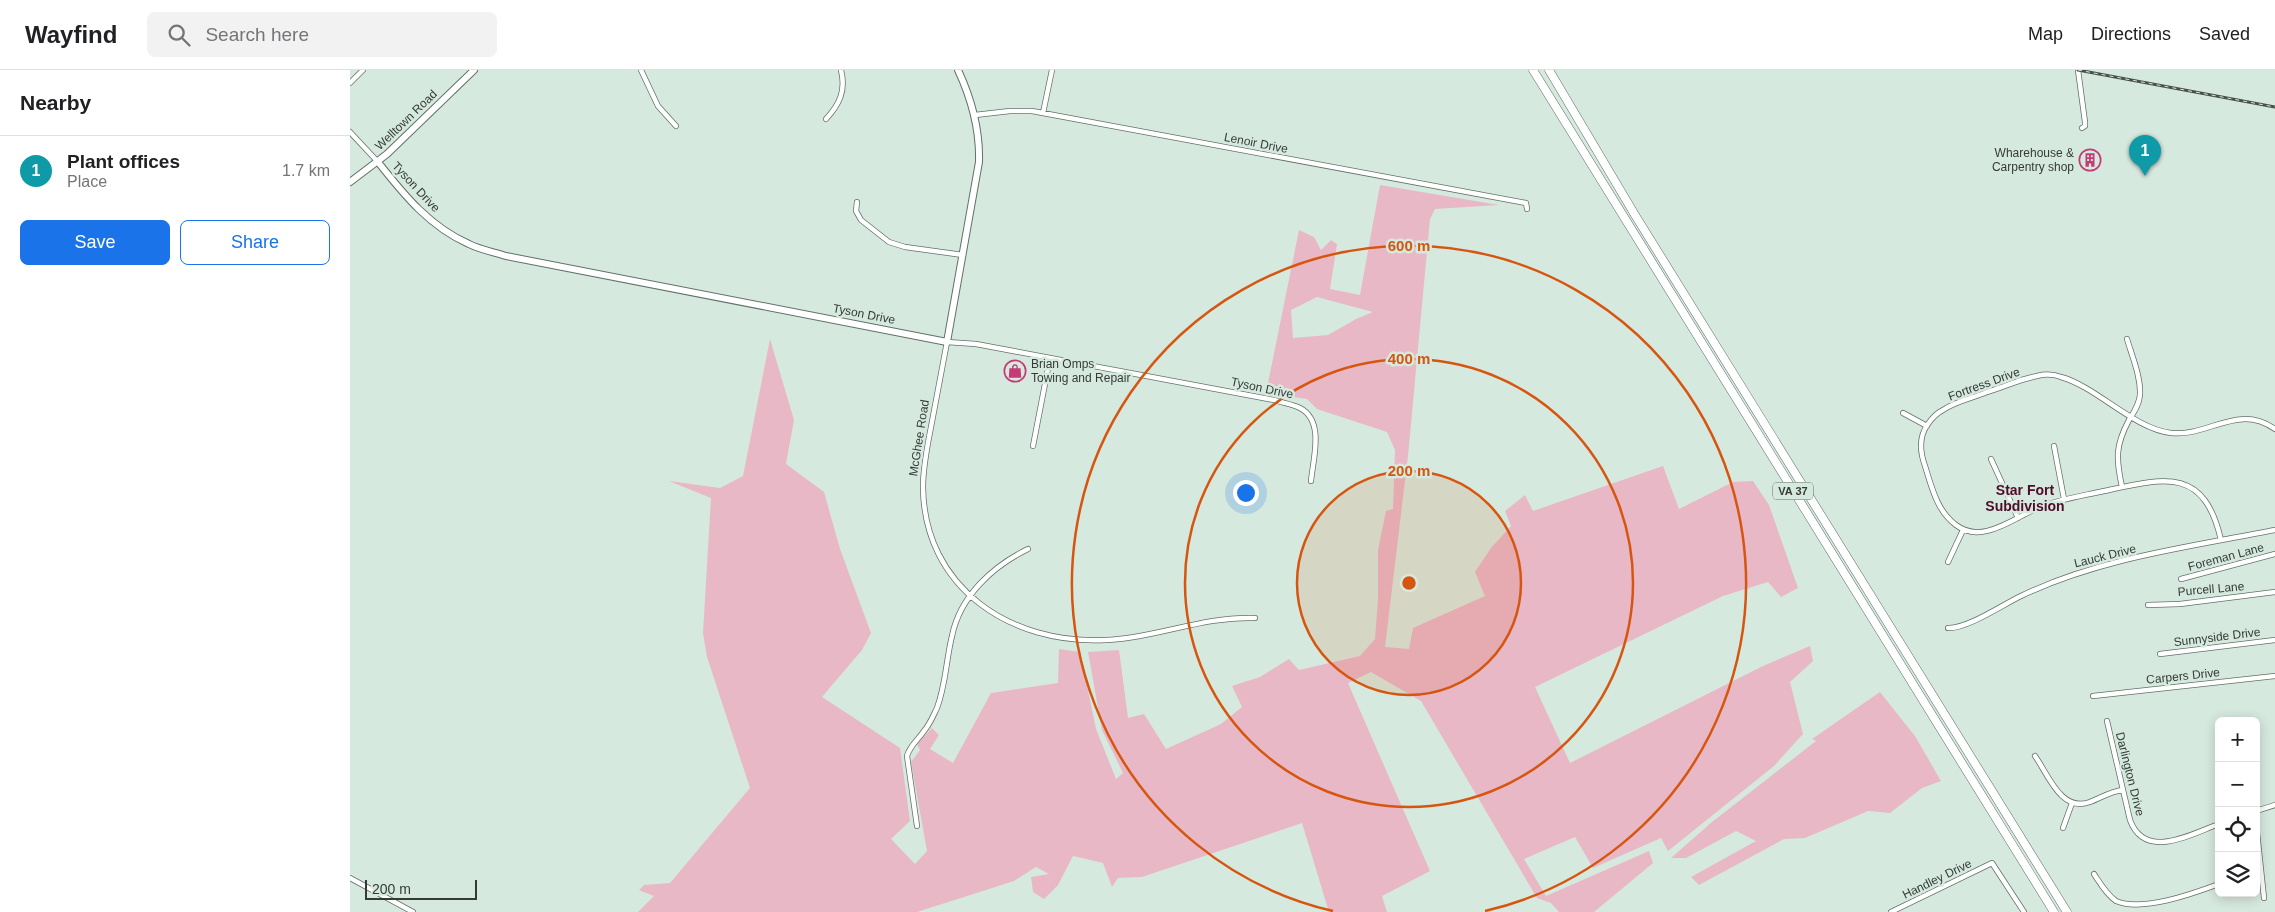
<!DOCTYPE html>
<html lang="en">
<head>
<meta charset="utf-8">
<style>
  body { margin:0; font-family:Helvetica,sans-serif; background:#f2f2f2; color:#202124 }
  .controls { position:absolute; right:15px; bottom:15px; display:grid; overflow:hidden; border-radius:8px; box-shadow:0 2px 12px #0003 }
  .controls button { width:45px; height:45px; display:grid; place-items:center; padding:0; border:0; border-bottom:1px solid #e0e0e0; background:#fff; color:#202124; font:25px sans-serif }
  .scale { position:absolute; left:15px; bottom:12px; width:112px; box-sizing:border-box; padding-left:5px; border:2px solid #343b37; border-top:0; font-size:14px; line-height:18px; white-space:nowrap; color:#343b37; -webkit-text-stroke:4px #d6e9df; paint-order:stroke }
  .you { position:absolute; left:895px; top:422px; width:18px; height:18px; margin:-12px; border:4px solid #fff; border-radius:50%; background:#1a73e8; box-shadow:0 0 0 8px #1a73e833 }
  .badge { display:grid; place-items:center; width:32px; height:32px; border-radius:50%; background:#1a73e8; color:#fff; font-size:16px; font-weight:700 }
  .pin { position:absolute; translate:-50% -41px; filter:drop-shadow(0 1px 2px #0008) }
  .pin::after { content:''; position:absolute; top:26px; width:18px; height:15px; background:inherit; clip-path:polygon(0 0,100% 0,50% 100%) }
  .list { margin:0; padding:0; list-style:none }
  h2 { display:flex; justify-content:space-between; align-items:center; height:65px; margin:0; padding:0 20px; font-size:21px }
  h2 small { font-size:16px; font-weight:400; color:#757577 }
  .list li { display:grid; grid-template-columns:32px 1fr auto; gap:15px; align-items:center; box-sizing:border-box; height:70px; padding:0 20px; border-top:1px solid #e0e0e0 }
  .list b { display:block; font-size:19px; white-space:nowrap }
  .list p { margin:0; font-size:16px; white-space:nowrap; color:#757577 }
  .list em { font-size:16px; font-style:normal; color:#757577 }
  .actions { display:flex; gap:10px; padding:15px 20px }
  .actions a { flex:1; padding:11px 0; border:1px solid #1a73e8; border-radius:8px; text-align:center; font-size:18px; color:#1a73e8 }
  .actions .main { background:#1a73e8; color:#fff }
  .icon { flex:none; width:28px; height:28px; fill:none; stroke:currentColor; stroke-width:2; stroke-linecap:round; stroke-linejoin:round }
  .map { position:relative; flex:none; width:1925px; height:842px; overflow:hidden }
  header { display:flex; align-items:center; gap:30px; box-sizing:border-box; height:70px; padding:0 25px; background:#fff; border-bottom:1px solid #e0e0e0 }
  header strong { font-size:24px }
  nav { display:flex; gap:28px; margin-inline-start:auto; font-size:18px }
  .search { width:350px; height:45px; background:#f2f2f2; display:flex; align-items:center; gap:12px; box-sizing:border-box; padding:0 18px; border-radius:8px; color:#757577; font-size:19px }
  main { display:flex }
  aside { flex:1; background:#fff }
  .map>svg:first-child { display:block }
</style>
</head>
<body>
<header>
<strong>Wayfind</strong>
<div class="search"><svg class="icon" aria-label="search" viewBox="0 0 24 24"><circle cx="10" cy="10" r="6"/><path d="M15 15l6 6"/></svg>Search here</div>
<nav><a>Map</a><a>Directions</a><a>Saved</a></nav>
</header>
<main>
<aside>
<h2>Nearby<small></small></h2>
<ul class="list">
<li><span class="badge" style="background:#0f9aa8">1</span><div><b>Plant offices</b><p>Place</p></div><em>1.7 km</em></li>
</ul>
<div class="actions"><a class="main">Save</a><a>Share</a></div>
</aside>
<div class="map">
<svg width="1925" height="842" viewBox="0 0 1925 842">
  <rect width="100%" height="100%" fill="#d6e9df"/>
  <!-- green -->
  <path fill="#e8b8c7" fill-rule="evenodd" d="M1030 115 1149 135 1085 139 1080 149 1058 386 1035 577 1059 579 1063 558 1135 526 1125 502 1141 478 1161 456 1155 441 1175 425 1183 441 1313 396 1329 439 1383 412 1403 411 1419 435 1448 518 1431 527 1418 512 1373 526 1185 617 1220 693 1413 596 1460 576 1463 591 1440 612 1453 664 1424 696 1318 781 1311 768 1243 798 1225 767 1174 789 1196 826 1299 781 1303 793 1244 842H1209L1201 833 1187 828 1071 631 1021 602 998 613 1080 801 1032 826 1037 842H979L952 753 792 807 768 808 762 817 753 793 723 786 708 815 694 829 683 822 681 807 699 804 686 797 664 811 567 842H288L304 826 289 820 294 815 320 813 400 718 357 587 353 563 361 428 319 411 370 418 393 406 420 269 444 350 436 394 474 422 490 479 521 563 512 580 472 627 550 678 560 751 541 769 565 794 577 781 561 692 570 680 567 674 582 658 589 665 580 679 603 693 641 623 708 613 709 579 730 582 746 659 766 709 773 703 752 660 738 582 769 580 778 648 794 644 816 679 871 654 892 637 882 616 910 607 939 589 949 600 1010 586 1025 569 1028 529V480L1036 441 1043 439 1045 380 1037 362 967 339 957 329 916 323 949 160 964 167 971 180 981 170 987 174 980 219 1010 225ZM967 227 1023 242 1006 249 978 265 943 268 941 240Z
    M1530 622 1565 666 1591 711 1572 718 1540 743 1518 741 1455 768 1434 769 1349 815 1341 807 1406 771 1386 761 1336 788H1321L1362 752 1466 671 1462 669Z"/>
  <g fill="none" stroke-linecap="round" stroke-linejoin="round">
    <!-- street casing -->
    <g stroke="#617169" stroke-width="6">
      <path id="street" d="M291 0 308 36 326 56
        M1728 0 1735 52V56L1732 58
        M0 13 13 0
        M693 43 702 0
        M625 45 660 41H682L1176 133 1177 139
        M476 49C490 34 496 20 491 0
        M0 62 28 92
        M507 132 506 141 511 150 539 172 555 177 613 185
        M1553 343 1577 356
        M683 376 700 288
        M1704 376 1714 429
        M1641 389 1668 448
        M1772 417C1766 389 1765 376 1779 350 1784 342 1789 335 1790 325 1791 307 1782 286 1777 269
        M1871 470C1854 396 1814 408 1754 421 1732 426 1709 429 1688 438 1663 448 1632 475 1606 455 1587 441 1582 418 1575 396 1570 382 1569 366 1578 354 1582 348 1587 343 1593 340 1606 331 1623 328 1637 322 1654 317 1670 309 1687 306 1695 304 1703 304 1711 307 1747 317 1784 359 1821 363 1859 367 1887 333 1925 359
        M1598 492 1613 460
        M1831 509 1925 484
        M1798 535 1830 534 1925 522
        M905 548C853 546 806 568 756 570 661 575 574 518 573 417 573 397 577 377 581 357 586 329 592 300 597 272L626 274 924 330C933 333 942 334 950 338 975 351 963 389 961 411
        M1598 558C1617 559 1652 535 1671 526 1750 488 1839 477 1925 460
        M1810 584 1925 570
        M1743 626 1925 606
        M1757 651 1780 750C1795 791 1841 764 1869 754
        M1685 686C1698 704 1711 743 1740 732 1751 728 1761 721 1773 720
        M1906 741 1925 735
        M1906 753 1914 828
        M567 756 557 686C560 675 568 670 574 661 580 654 583 646 587 638 596 614 596 590 602 566 610 526 643 496 678 479
        M1713 758 1722 733
        M1744 804C1750 813 1756 824 1766 831 1792 842 1842 824 1869 814
        M0 808 63 842
        M1541 842 1642 793 1674 842"/>
    </g>
    <!-- secondary casing -->
    <g stroke="#617169" stroke-width="8">
      <path id="secondary" d="M28 92C54 125 80 157 119 174 131 180 144 182 156 186L597 272 629 92C630 59 622 30 608 0
        M0 112 37 84 124 0"/>
    </g>
    <!-- highway casing -->
    <g stroke="#617169" stroke-width="9">
      <path id="highway" d="M1183 0 1704 842
        M1199 0 1285 145 1717 842"/>
    </g>
    <!-- street -->
    <use href="#street" stroke="#fff" stroke-width="4.5"/>
    <!-- secondary -->
    <use href="#secondary" stroke="#fff" stroke-width="6"/>
    <!-- highway -->
    <use href="#highway" stroke="#fff" stroke-width="8"/>
    <!-- rail casing -->
    <g stroke="#474f4a" stroke-width="3">
      <path id="rail" d="M1728 0 1925 37"/>
    </g>
    <!-- rail -->
    <use href="#rail" stroke="#d6e9df" stroke-width="1" stroke-dasharray="4" stroke-linecap="butt"/>
  </g>
  <!-- distance rings -->
  <circle cx="1059" cy="513" r="112" fill="#d65610" fill-opacity=".12"/>
  <g fill="none" stroke="#d65610" stroke-width="2.5">
    <circle cx="1059" cy="513" r="112"/>
    <circle cx="1059" cy="513" r="224"/>
    <path d="M983 841A337 337 0 1 1 1135 841"/>
  </g>
  <!-- icons -->
  <defs>
    <g id="building-ring" transform="scale(1.125)"><circle r="9.5" fill="#d6e9df" stroke="#c43b75" stroke-width="1.5"/><path d="M-4-6H4V6H1V3H-1V6H-4ZM-2.5-4.3h1.7v1.8h-1.7ZM.8-4.3h1.7v1.8H.8ZM-2.5-1h1.7V.8h-1.7ZM.8-1h1.7V.8H.8Z" fill="#c43b75"/></g>
    <g id="shop-ring" transform="scale(1.125)"><circle r="9.5" fill="#d6e9df" stroke="#c43b75" stroke-width="1.5"/><path d="M-5-2.5h2.3a2.7 3.5 0 0 1 5.4 0H5L5.5 6h-11ZM-1.5-2.5h3a1.5 2.3 0 0 0-3 0Z" fill="#c43b75"/></g>
  </defs>
  <g fill-rule="evenodd">
    <use href="#building-ring" x="1740" y="90"/>
    <use href="#shop-ring" x="665" y="301"/>
  </g>
  <g text-anchor="middle" dominant-baseline="central" stroke-width="5" stroke-linejoin="round" paint-order="stroke">
    <!-- shield labels -->
    <rect fill="#d6e9df" stroke="#656f69" stroke-width="1" x="1423" y="412.5" width="40" height="17" rx="4"/>
    <g font-size="11" font-weight="bold" fill="#343b37">
      <text x="1443" y="421">VA 37</text>
    </g>
    <!-- street labels -->
    <g font-size="12" fill="#343b37" stroke="#d6e9df">
      <text transform="translate(56 50) rotate(-44)">Welltown Road</text>
      <text transform="translate(906 73) rotate(11)">Lenoir Drive</text>
      <text transform="translate(66 117) rotate(47)">Tyson Drive</text>
      <text transform="translate(514 244) rotate(11)">Tyson Drive</text>
      <text transform="translate(1634 314) rotate(-20)">Fortress Drive</text>
      <text transform="translate(912 318) rotate(12)">Tyson Drive</text>
      <text transform="translate(569 368) rotate(-81)">McGhee Road</text>
      <text transform="translate(1755 486) rotate(-14)">Lauck Drive</text>
      <text transform="translate(1876 487) rotate(-15)">Foreman Lane</text>
      <text transform="translate(1861 519) rotate(-5)">Purcell Lane</text>
      <text transform="translate(1867 567) rotate(-7)">Sunnyside Drive</text>
      <text transform="translate(1833 606) rotate(-6)">Carpers Drive</text>
      <text transform="translate(1780 704) rotate(76)">Darlington Drive</text>
      <text transform="translate(1587 809) rotate(-26)">Handley Drive</text>
    </g>
    <!-- poi labels -->
    <g font-size="12" fill="#343b37" stroke="#d6e9df" text-anchor="end">
      <text x="1724" y="83">Wharehouse &amp;<tspan x="1724" dy="14">Carpentry shop</tspan></text>
      <text x="681" y="294" text-anchor="start">Brian Omps<tspan x="681" dy="14">Towing and Repair</tspan></text>
    </g>
    <!-- neighbourhood labels -->
    <g font-size="14" font-weight="bold" fill="#4e0c2a" stroke="#d6e9df">
      <text x="1675" y="420">Star Fort<tspan x="1675" dy="16">Subdivision</tspan></text>
    </g>
  </g>
  <circle cx="1059" cy="513" r="8" fill="#d65610" stroke="#d6e9df" stroke-width="2.5"/>
  <g font-size="15" text-anchor="middle" font-weight="bold" fill="#d65610" stroke="#d6e9df" stroke-width="5" stroke-linejoin="round" paint-order="stroke">
    <text x="1059" y="181">600 m</text>
    <text x="1059" y="294">400 m</text>
    <text x="1059" y="406">200 m</text>
  </g>
</svg>
<div class="controls">
<button>+</button>
<button>−</button>
<button><svg class="icon" aria-label="locate" viewBox="0 0 24 24"><circle cx="12" cy="12" r="6"/><path d="M12 2v4M12 18v4M2 12h4M18 12h4"/></svg></button>
<button><svg class="icon" aria-label="layers" viewBox="0 0 24 24"><path d="M12 4l9 5-9 5-9-5zM3 14l9 5 9-5"/></svg></button>
</div>
<div class="scale">200 m</div>
<div class="you"></div>
<div class="pin badge" style="left:1795px;top:106px;background:#0f9aa8">1</div>
</div>
</main>
</body>
</html>
